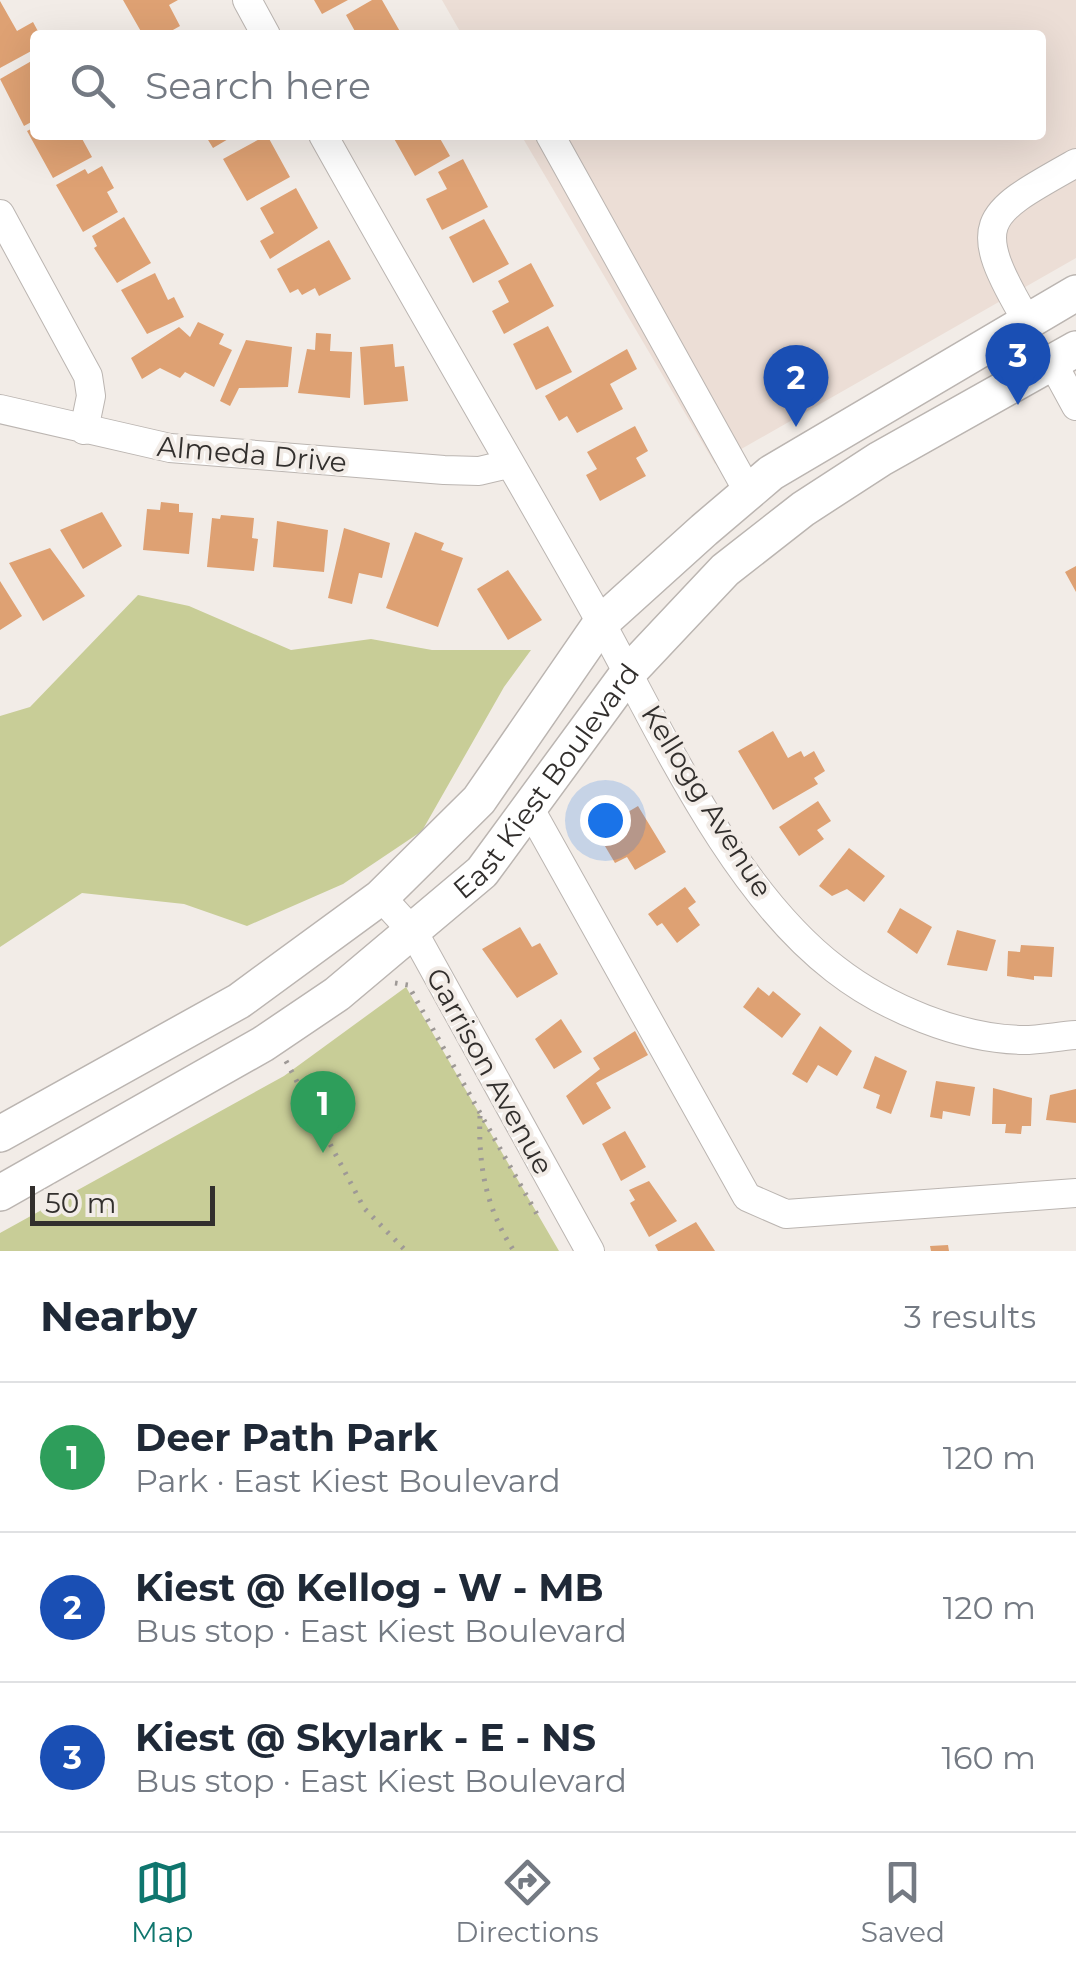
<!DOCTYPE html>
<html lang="en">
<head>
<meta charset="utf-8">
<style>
  body { margin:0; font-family:Montserrat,sans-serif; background:#f6f6f7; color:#1f2937 }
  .scale { position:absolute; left:30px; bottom:25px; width:185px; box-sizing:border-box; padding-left:10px; border:5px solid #322f2d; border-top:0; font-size:28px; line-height:35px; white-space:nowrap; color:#322f2d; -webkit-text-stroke:8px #f2ece7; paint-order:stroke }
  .you { position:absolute; left:605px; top:820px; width:35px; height:35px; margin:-25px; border:8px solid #fff; border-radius:50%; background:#1a73e8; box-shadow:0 0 0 15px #1a73e833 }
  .badge { display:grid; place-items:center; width:65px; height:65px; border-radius:50%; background:#0f766e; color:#fff; font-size:32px; font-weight:700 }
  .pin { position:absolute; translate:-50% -82px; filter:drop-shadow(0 2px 5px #0008) }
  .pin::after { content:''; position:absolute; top:52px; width:35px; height:30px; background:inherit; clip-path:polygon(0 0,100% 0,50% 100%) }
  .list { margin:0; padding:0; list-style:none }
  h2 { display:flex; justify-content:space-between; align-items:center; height:130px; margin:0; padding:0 40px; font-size:42px }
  h2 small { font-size:32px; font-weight:400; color:#747a83 }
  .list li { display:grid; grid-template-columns:65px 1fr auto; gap:30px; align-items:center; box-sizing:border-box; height:150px; padding:0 40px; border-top:2px solid #e0e1e3 }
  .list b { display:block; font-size:38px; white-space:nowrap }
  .list p { margin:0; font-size:32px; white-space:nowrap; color:#747a83 }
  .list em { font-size:32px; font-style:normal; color:#747a83 }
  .icon { flex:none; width:55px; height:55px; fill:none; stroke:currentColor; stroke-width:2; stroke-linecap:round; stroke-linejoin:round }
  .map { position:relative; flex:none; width:1076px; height:1251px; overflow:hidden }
  .search { position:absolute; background:#fff; box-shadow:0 10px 40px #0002; left:30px; right:30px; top:30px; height:110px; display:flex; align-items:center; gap:25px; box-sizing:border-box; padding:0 35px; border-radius:10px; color:#747a83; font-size:38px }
  .sheet { height:580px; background:#fff }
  nav { display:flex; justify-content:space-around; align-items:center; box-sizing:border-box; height:140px; border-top:2px solid #e0e1e3; background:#fff; font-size:28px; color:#747a83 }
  nav a { display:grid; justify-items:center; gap:5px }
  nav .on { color:#0f766e }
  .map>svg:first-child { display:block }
</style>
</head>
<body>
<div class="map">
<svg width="1076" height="1251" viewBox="0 0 1076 1251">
  <rect width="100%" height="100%" fill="#f2ece7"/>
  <!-- built -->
  <path fill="#ecded6" d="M442 0H1076V258L715 464 521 135H1041V35H462Z"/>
  <!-- green -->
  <path fill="#c8cd97" d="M138 595 189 606 291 650 371 639 432 650H531L504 687 422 831 343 884 247 926 184 904 82 893 0 947V716L30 707Z
    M406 987 559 1251H0V1233L284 1076Z"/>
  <!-- building -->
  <path fill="#dea173" d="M123 0H178L169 5 180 26 164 35H143Z
    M314 0H348L322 14Z
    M372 0H382L402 35H357L346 15Z
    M0 1 17 31 33 22 40 35H35V49L0 68Z
    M35 59V120L24 126 0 79Z
    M35 127V135H80L92 157 53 178 27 131Z
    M205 135H235L213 148Z
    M267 135 290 177 247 201 223 159Z
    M392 135H438L450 156 415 176Z
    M463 159 488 207 442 230 426 199 447 189 438 172Z
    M102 166 114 188 107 192 118 212 83 232 56 185 85 169 88 174Z
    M296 188 318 228 270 259 260 241 274 233 260 208Z
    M124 217 151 263 117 283 94 248 97 246 92 236Z
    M484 219 509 264 473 283 449 237Z
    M329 240 351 279 319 296 315 288 302 295 298 289 290 293 277 269Z
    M531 263 554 306 504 334 492 311 509 302 498 281Z
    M155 273 168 300 174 297 184 317 147 334 121 290Z
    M198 322 224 334 219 344 232 350 214 387 185 372 180 378 160 368 142 379 131 358 179 327 190 337Z
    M548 326 572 372 536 390 513 344Z
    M316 333 331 334 330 351 352 352 350 398 298 393 307 349 315 350Z
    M246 340 292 347 288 387 239 388 230 406 220 401Z
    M393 344 395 367 404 366 408 401 364 405 360 347Z
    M627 349 637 369 610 384 623 409 577 433 567 416 559 421 545 396Z
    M635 426 648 451 636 458 646 476 600 501 586 475 597 469 587 452Z
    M161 502 179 504V512L193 513 189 554 143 550 147 509 160 510Z
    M102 512 122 546 83 569 60 530Z
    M221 515 254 518 252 538 258 539 254 571 207 567 212 518 220 519Z
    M277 521 328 530 324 572 273 567Z
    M344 528 390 543 382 578 359 573 352 604 328 598Z
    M415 532 444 543 441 550 463 558 438 627 386 608Z
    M50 548 85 596 43 621 9 563Z
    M1076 566V592L1065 572Z
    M508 570 542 620 508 640 477 589Z
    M0 581 22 616 0 630Z
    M773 731 788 758 801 751 804 757 814 751 825 771 814 778 818 784 773 810 738 751Z
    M818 801 831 821 817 830 824 839 799 856 779 827Z
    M638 806 666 852 635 870 627 857 615 863 596 831Z
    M849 848 885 876 864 902 847 889 832 896 819 886Z
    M685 887 696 902 688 908 700 925 677 943 662 923 657 926 648 914Z
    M900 908 932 927 917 954 887 932Z
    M520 927 532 947 540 943 558 974 517 998 482 949Z
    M957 930 996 940 987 971 947 965Z
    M1021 945 1054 947 1052 977 1034 976V980L1007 976 1008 951 1020 952Z
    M758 987 769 996 773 991 801 1014 782 1038 743 1007Z
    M561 1019 582 1052 554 1069 535 1039Z
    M820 1026 852 1051 837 1076 818 1065 807 1083 792 1074Z
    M635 1031 648 1055 596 1083 611 1108 583 1125 566 1096 600 1069 593 1058Z
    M875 1056 907 1071 891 1114 876 1108 880 1095 863 1088Z
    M936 1081 975 1087 970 1116 943 1111 942 1119 930 1117Z
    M993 1088 1032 1098 1031 1126H1022L1021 1134 1005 1133 1006 1124H992Z
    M1076 1089V1123L1046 1120 1050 1095Z
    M625 1131 646 1167 621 1181 602 1144Z
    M649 1181 677 1221 649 1237 630 1203 635 1200 629 1190Z
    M696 1222 715 1251H658L655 1245Z
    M948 1245 949 1251H931L930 1246Z"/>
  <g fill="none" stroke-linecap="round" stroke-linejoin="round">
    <!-- minor casing -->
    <g stroke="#bbb5b1" stroke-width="30">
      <path id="minor" d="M247 0 266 35
        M323 135C409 289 498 441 585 594 653 713 725 885 835 969 885 1008 960 1039 1023 1040 1041 1040 1059 1036 1076 1035
        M550 135 749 493
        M0 214 88 376 91 396 84 430
        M1027 321C968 221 983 215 1076 163
        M1052 362 1076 406
        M0 409 170 448 444 470 479 471 508 464
        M530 809 747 1197 786 1214 1076 1193
        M381 897 414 933 590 1251"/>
    </g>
    <!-- major casing -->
    <g stroke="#bbb5b1" stroke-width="38">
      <g id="major">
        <path d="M0 1134 239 1001 381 897 479 800 601 623 704 530 771 473 1076 293"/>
        <path id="s1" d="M0 1193 263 1044 337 994 482 872 628 673 725 570 803 509 880 459 1076 349"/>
      </g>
    </g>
    <!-- path -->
    <path stroke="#9e9996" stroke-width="5" stroke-dasharray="2.5 8" stroke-linecap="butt" d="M395 983 408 985 538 1216
      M286 1061 364 1208 406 1251
      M480 1116C478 1165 486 1209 514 1251"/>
    <!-- minor -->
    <use href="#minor" stroke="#fff" stroke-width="28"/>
    <!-- major -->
    <use href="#major" stroke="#fff" stroke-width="35"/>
  </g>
  <g text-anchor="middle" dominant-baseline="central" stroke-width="8" stroke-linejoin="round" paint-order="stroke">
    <!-- street labels -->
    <g font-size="28" fill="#322f2d" stroke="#f2ece7">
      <text transform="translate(252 454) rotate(5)">Almeda Drive</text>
      <text stroke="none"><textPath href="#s1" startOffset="692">East Kiest Boulevard</textPath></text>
      <text transform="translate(707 801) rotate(58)">Kellogg Avenue</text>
      <text transform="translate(490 1071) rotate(61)">Garrison Avenue</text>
    </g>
  </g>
</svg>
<div class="scale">50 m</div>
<div class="you"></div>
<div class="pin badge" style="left:323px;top:1153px;background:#2e9e5b">1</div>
<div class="pin badge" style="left:796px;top:427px;background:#1a4fb4">2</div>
<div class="pin badge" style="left:1018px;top:405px;background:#1a4fb4">3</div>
<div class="search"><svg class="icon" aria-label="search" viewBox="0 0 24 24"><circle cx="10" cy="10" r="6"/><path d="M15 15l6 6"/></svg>Search here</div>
</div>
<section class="sheet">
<h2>Nearby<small>3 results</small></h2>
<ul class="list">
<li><span class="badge" style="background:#2e9e5b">1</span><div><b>Deer Path Park</b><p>Park · East Kiest Boulevard</p></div><em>120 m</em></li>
<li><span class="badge" style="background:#1a4fb4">2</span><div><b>Kiest @ Kellog - W - MB</b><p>Bus stop · East Kiest Boulevard</p></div><em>120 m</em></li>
<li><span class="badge" style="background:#1a4fb4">3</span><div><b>Kiest @ Skylark - E - NS</b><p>Bus stop · East Kiest Boulevard</p></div><em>160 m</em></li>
</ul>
</section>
<nav>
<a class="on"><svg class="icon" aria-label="map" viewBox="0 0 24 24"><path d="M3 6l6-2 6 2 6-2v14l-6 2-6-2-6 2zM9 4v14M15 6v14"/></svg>Map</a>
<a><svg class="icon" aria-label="directions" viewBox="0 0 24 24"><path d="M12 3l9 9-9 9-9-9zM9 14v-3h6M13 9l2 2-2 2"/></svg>Directions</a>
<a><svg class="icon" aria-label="saved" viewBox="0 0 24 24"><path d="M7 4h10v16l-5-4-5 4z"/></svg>Saved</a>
</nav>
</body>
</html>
